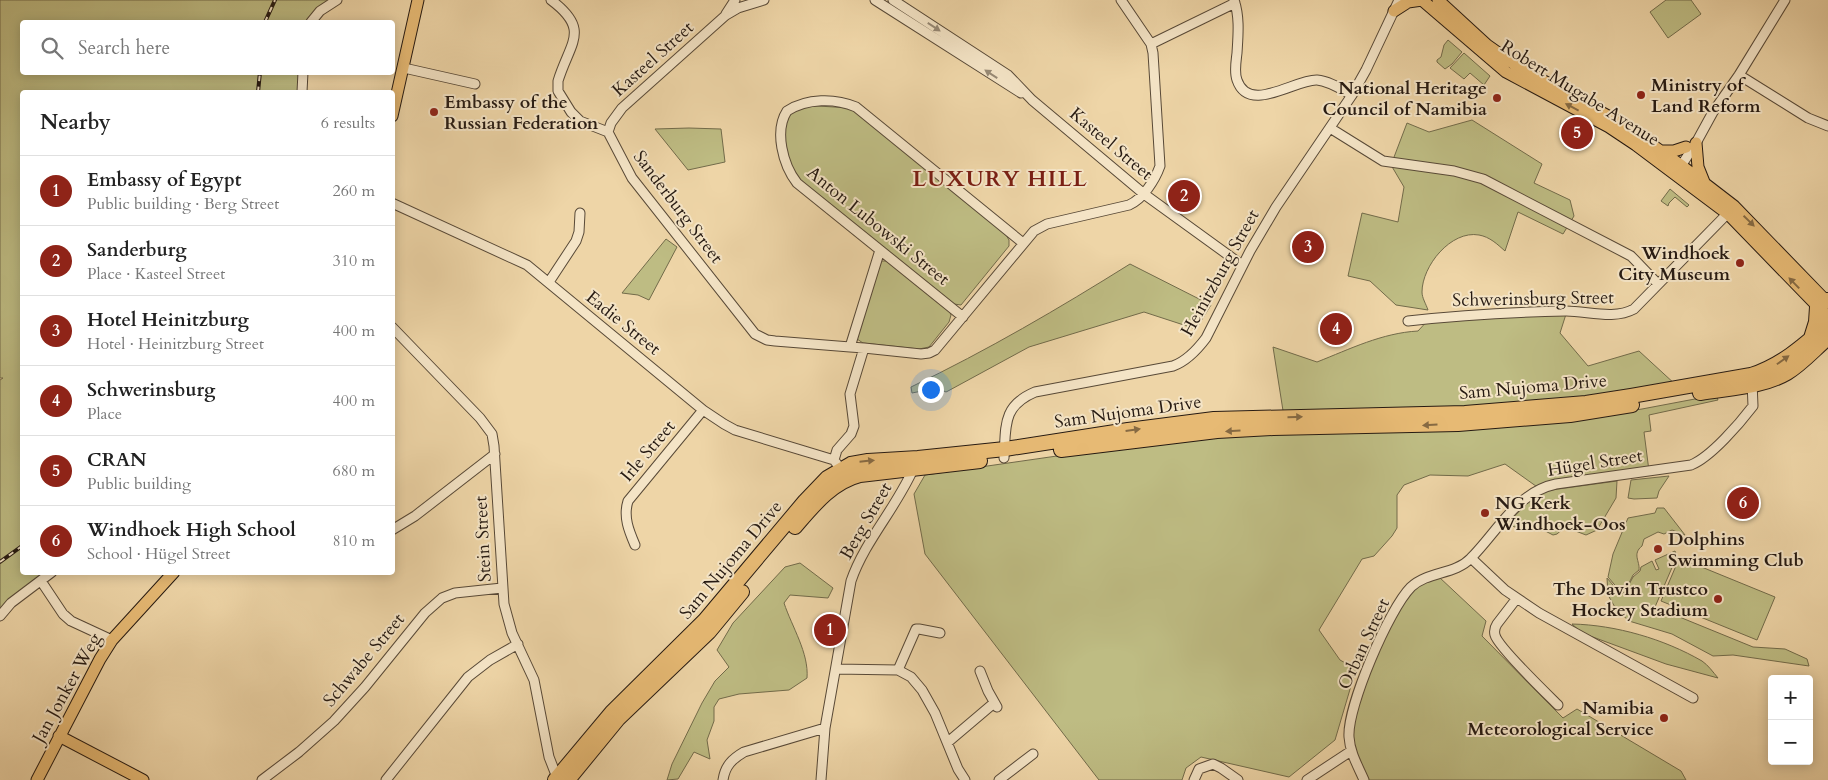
<!DOCTYPE html>
<html lang="en">
<head>
<meta charset="utf-8">
<style>
  body { margin:0; font-family:Cardo,serif; background:#f2f2f2; color:#222 }
  .controls { position:absolute; right:15px; bottom:15px; display:grid; overflow:hidden; border-radius:5px; box-shadow:0 2px 12px #0003 }
  .controls button { width:45px; height:45px; display:grid; place-items:center; padding:0; border:0; border-bottom:1px solid #e0e0e0; background:#fff; color:#222; font:25px sans-serif }
  .you { position:absolute; left:930px; top:389px; width:18px; height:18px; margin:-12px; border:4px solid #fff; border-radius:50%; background:#1a73e8; box-shadow:0 0 0 8px #1a73e833 }
  .badge { display:grid; place-items:center; width:32px; height:32px; border-radius:50%; background:#8f2418; color:#fff; font-size:16px; font-weight:700 }
  .pin { position:absolute; translate:-50% -50%; border:2px solid #fff; box-shadow:0 1px 5px #0006 }
  .list { margin:0; padding:0; list-style:none }
  h2 { display:flex; justify-content:space-between; align-items:center; height:65px; margin:0; padding:0 20px; font-size:21px }
  h2 small { font-size:16px; font-weight:400; color:#767676 }
  .list li { display:grid; grid-template-columns:32px 1fr auto; gap:15px; align-items:center; box-sizing:border-box; height:70px; padding:0 20px; border-top:1px solid #e0e0e0 }
  .list b { display:block; font-size:19px; white-space:nowrap }
  .list p { margin:0; font-size:16px; white-space:nowrap; color:#767676 }
  .list em { font-size:16px; font-style:normal; color:#767676 }
  .icon { flex:none; width:28px; height:28px; fill:none; stroke:currentColor; stroke-width:2; stroke-linecap:round; stroke-linejoin:round }
  .map { position:relative; flex:none; width:1828px; height:780px; overflow:hidden }
  .search { position:absolute; background:#fff; box-shadow:0 2px 12px #0003; left:20px; top:20px; width:375px; height:55px; display:flex; align-items:center; gap:12px; box-sizing:border-box; padding:0 18px; border-radius:5px; color:#767676; font-size:19px }
  .panel { position:absolute; background:#fff; box-shadow:0 2px 12px #0003; left:20px; top:90px; width:375px; height:485px; border-radius:5px }
  .map>svg:first-child { display:block }
</style>
</head>
<body>
<div class="map">
<svg width="1828" height="780" viewBox="0 0 1828 780">
  <rect width="100%" height="100%" fill="#eed5a7"/>
  <filter id="stains"><feTurbulence type="fractalNoise" baseFrequency=".004" numOctaves="4"/><feColorMatrix values="0 0 0 0 .2 0 0 0 0 .09 0 0 0 0 .02 0 0 0 .5 -.17"/></filter>
  <radialGradient id="worn" r=".72"><stop offset=".6" stop-color="#630" stop-opacity="0"/><stop offset="1" stop-color="#630" stop-opacity=".3"/></radialGradient>
  <!-- green -->
  <path fill="#bebc83" stroke="#726b4a" d="M0 0H336L311 22H22V72L303 73 302 92H22V572L52 573 0 616V380L3 378H0Z
    M1666 0H1691L1701 14 1668 38 1650 12Z
    M1448 40 1462 52 1452 64 1445 69 1437 62V60L1441 57 1444 45Z
    M1464 53 1490 76 1484 85 1470 73 1464 79 1450 68Z
    M818 106 850 108 862 114 1006 235 1009 240V246L961 305 954 304 799 180C796 175 793 171 790 166 784 153 781 124 792 113 798 106 809 107 818 106Z
    M1472 120 1542 164 1534 183 1570 200 1574 216 1563 234 1518 212 1505 251C1497 244 1490 237 1479 235 1451 230 1422 266 1422 292 1422 298 1426 304 1428 310L1396 305 1370 281 1348 276 1362 213 1398 222 1404 187 1391 165 1407 123 1429 132Z
    M689 128 721 129 725 162 688 170 655 129Z
    M1670 189 1689 205 1687 207 1675 197 1669 203 1668 206 1661 201Z
    M666 239 677 247 649 300 638 295 622 293Z
    M881 261H887L949 310 951 315 949 322 929 347 919 349 863 343 857 339V333Z
    M1130 264 1211 305 1196 329 1144 312 1029 347 948 391 946 392 937 388 912 393 911 387C988 350 1058 309 1130 264Z
    M1567 311 1560 333 1588 366 1639 351 1676 385 1591 400 1284 417 1273 347 1317 362C1350 349 1382 333 1418 331L1430 318Z
    M1716 395 1718 400 1649 415 1651 431 1644 432 1649 471 1540 489 1505 464 1468 476 1430 475 1404 485 1397 495V528L1392 536 1374 556 1362 559 1319 630 1340 660 1356 669 1335 740 1289 777 1201 757 1186 768 1182 780H1099L925 554 914 494 925 475 1175 439 1572 419 1642 409Z
    M1669 476 1659 491 1657 498 1634 499 1628 498 1631 480Z
    M1617 481 1616 498 1597 530 1586 535 1565 527 1557 534 1553 535 1526 521 1515 527 1507 524 1535 495 1551 490Z
    M1657 508H1664L1685 535 1672 530 1664 534 1658 532 1644 539 1642 546C1632 554 1640 561 1639 570L1633 575 1624 593 1620 591 1608 577 1613 554 1628 518 1655 513Z
    M1675 551 1677 556 1655 607 1753 647 1785 649 1807 659 1809 666 1733 655 1713 656 1672 634 1629 621 1616 609 1608 595 1607 578 1619 592 1624 594 1633 577 1640 571 1641 567 1652 561 1656 570 1659 569 1655 560Z
    M1682 559 1775 597 1757 640 1661 601 1678 561Z
    M800 563 833 588 828 598 790 595 784 603C792 627 809 653 807 678L789 690 739 694 719 699 714 707V721L707 740 710 759 694 752 678 779 667 780 672 764 702 703 715 681 729 667 717 650 733 623 785 567Z
    M1439 577 1486 621 1482 636 1563 718 1577 709 1681 771 1686 780H1368C1362 765 1353 749 1353 732 1355 701 1391 609 1414 588 1421 582 1430 580 1439 577Z
    M1572 624C1616 625 1664 639 1702 661 1708 665 1713 672 1718 678L1666 664 1582 633Z"/>
  <g fill="none" stroke-linecap="round" stroke-linejoin="round">
    <!-- minor casing -->
    <g stroke="#584937" stroke-width="11">
      <path id="minor" d="M551 0C591 30 570 42 558 81V91L571 112 580 121 608 132 632 178 755 334 767 340 775 341 850 347
        M875 0 1021 93
        M893 0 1008 75 1032 100 1144 194 1242 265
        M1234 0C1240 17 1238 36 1237 53 1236 62 1234 72 1237 80 1249 115 1295 79 1317 80 1329 81 1341 89 1352 95
        M726 14 735 0
        M311 22 320 11 337 0
        M1151 44 1235 3
        M404 68 475 84
        M1739 75 1808 118 1828 126
        M302 92 303 72
        M1330 128 1383 161 1454 171 1483 179 1631 256 1658 284
        M608 132 611 123 622 108 726 15 738 8 764 0
        M1679 169 1696 143 1713 112 1739 75 1785 0
        M392 203 527 265 703 410 724 424 735 430 834 460
        M549 282 576 241 579 232 580 213
        M963 317 797 183C783 165 774 131 787 111 807 98 835 98 856 107L1023 243
        M1408 321C1460 315 1514 312 1566 311 1588 311 1614 320 1634 309L1731 210
        M392 327 480 418 492 434 494 446 504 604 512 633 534 680 549 757 558 780
        M864 348 921 354 929 353 935 350 1034 231 1047 224 1129 205C1143 199 1155 180 1160 166L1153 53 1151 44 1121 0
        M1004 458C1006 426 1002 406 1035 392L1173 366C1187 361 1197 350 1206 338L1250 251 1276 207 1352 95 1366 70 1399 0
        M837 464 834 460 837 450 851 434 854 426 850 394 864 348 850 347 880 250
        M392 530 415 516 495 454
        M635 545C629 531 623 517 628 501L703 410
        M1471 558 1505 590 1539 613 1693 698
        M41 581 63 614 71 621 112 640
        M1517 598 1497 624C1495 627 1494 631 1495 635 1498 647 1546 693 1558 705
        M0 616 11 603 52 572
        M836 669 898 670 911 677 922 690 935 713 958 769 965 780
        M898 670 916 629H919L940 633
        M980 671 988 691 997 707
        M948 742 994 703
        M262 780 299 752 334 721 365 687 425 613 442 598 455 593 502 588
        M386 780 468 677 490 660 518 644
        M723 780C725 766 732 759 744 752L825 728
        M821 780 825 728 851 581C865 540 898 506 915 465
        M999 780 1033 754
        M1194 780 1199 769 1213 764 1221 768 1238 780
        M1307 780 1351 751
        M1364 780C1358 766 1350 753 1349 737 1347 707 1389 609 1411 587 1428 571 1455 575 1471 558 1497 532 1517 492 1556 484L1691 465C1711 457 1740 423 1753 406L1752 382"/>
    </g>
    <!-- major casing -->
    <g stroke="#261a12" stroke-width="13">
      <path id="major" d="M1422 0 1506 72 1609 127 1636 145 1728 214 1828 317
        M1438 0 1487 45 1504 57 1520 68 1621 123 1682 166 1734 206 1828 303
        M1394 11 1408 2 1422 0
        M392 116 418 0
        M1696 143 1698 167 1704 182
        M1661 151H1674L1686 147
        M59 736 143 780
        M37 780 100 659 112 640 174 572"/>
    </g>
    <!-- highway casing -->
    <g stroke="#261a12" stroke-width="16">
      <path id="highway" d="M1825 300H1828
        M1811 338 1816 322 1817 307
        M1700 393C1728 388 1761 388 1787 373 1802 364 1815 349 1828 338
        M1061 450 1217 431 1273 428 1458 424 1570 415 1632 405
        M795 527C813 506 832 482 860 475L980 461
        M555 780 612 712 705 620 805 501 827 478 851 464 868 461 918 458 1005 449 1128 430 1214 419 1465 413 1586 403 1631 396 1751 375C1782 365 1804 345 1828 324
        M568 780 618 719 709 632 742 592"/>
    </g>
    <!-- minor -->
    <use href="#minor" stroke="#f4e4c6" stroke-width="9"/>
    <!-- major -->
    <use href="#major" stroke="#e7ba74" stroke-width="11"/>
    <!-- highway -->
    <use href="#highway" stroke="#e7ba74" stroke-width="14"/>
    <!-- rail casing -->
    <g stroke="#261a12" stroke-width="4">
      <path id="rail" d="M265 22 275 0
        M258 92 260 72
        M0 562 22 546"/>
    </g>
    <!-- rail -->
    <use href="#rail" stroke="#f4e4c6" stroke-width="2" stroke-dasharray="5.5" stroke-linecap="butt"/>
  </g>
  <!-- one-way arrows -->
  <defs><path id="oneway-solid" d="M-6-.8H1V-3.2L6.5 0L1 3.2V.8H-6Z" transform="scale(1.25)"/></defs>
  <g fill="#978975">
    <use href="#oneway-solid" transform="translate(934 27) rotate(33)"/>
    <use href="#oneway-solid" transform="translate(991 74) rotate(-147)"/>
  </g>
  <g fill="#866a43">
    <use href="#oneway-solid" transform="translate(1572 107) rotate(-152)"/>
    <use href="#oneway-solid" transform="translate(1749 221) rotate(44)"/>
    <use href="#oneway-solid" transform="translate(1794 283) rotate(-134)"/>
    <use href="#oneway-solid" transform="translate(1783 360) rotate(-35)"/>
    <use href="#oneway-solid" transform="translate(1295 417) rotate(-1)"/>
    <use href="#oneway-solid" transform="translate(1430 425) rotate(177)"/>
    <use href="#oneway-solid" transform="translate(1133 430) rotate(-8)"/>
    <use href="#oneway-solid" transform="translate(1233 431) rotate(177)"/>
    <use href="#oneway-solid" transform="translate(867 461) rotate(-6)"/>
  </g>
  <!-- markers -->
  <g fill="#8f2418" stroke="#f4e4c6" stroke-width="2">
    <circle cx="1641" cy="95" r="5"/>
    <circle cx="1497" cy="98" r="5"/>
    <circle cx="434" cy="112" r="5"/>
    <circle cx="1740" cy="263" r="5"/>
    <circle cx="1485" cy="513" r="5"/>
    <circle cx="1658" cy="549" r="5"/>
    <circle cx="1718" cy="599" r="5"/>
    <circle cx="1664" cy="718" r="5"/>
  </g>
  <g text-anchor="middle" dominant-baseline="central" stroke-width="4" stroke-linejoin="round" paint-order="stroke">
    <!-- street labels -->
    <g font-size="18" fill="#261a12" stroke="#f4e4c6">
      <text transform="translate(653 59) rotate(-42)">Kasteel Street</text>
      <text transform="translate(1580 93) rotate(32)">Robert Mugabe Avenue</text>
      <text transform="translate(1111 144) rotate(40)">Kasteel Street</text>
      <text transform="translate(678 207) rotate(53)">Sanderburg Street</text>
      <text transform="translate(878 226) rotate(39)">Anton Lubowski Street</text>
      <text transform="translate(1220 273) rotate(-61)">Heinitzburg Street</text>
      <text transform="translate(1533 299) rotate(-1)">Schwerinsburg Street</text>
      <text transform="translate(623 323) rotate(39)">Eadie Street</text>
      <text transform="translate(1533 387) rotate(-5)">Sam Nujoma Drive</text>
      <text transform="translate(1128 412) rotate(-8)">Sam Nujoma Drive</text>
      <text transform="translate(648 451) rotate(-50)">Irle Street</text>
      <text transform="translate(1595 463) rotate(-9)">Hügel Street</text>
      <text transform="translate(866 521) rotate(-60)">Berg Street</text>
      <text transform="translate(483 539) rotate(-93)">Stein Street</text>
      <text transform="translate(731 560) rotate(-50)">Sam Nujoma Drive</text>
      <text transform="translate(1364 644) rotate(-65)">Orban Street</text>
      <text transform="translate(364 660) rotate(-50)">Schwabe Street</text>
      <text transform="translate(67 688) rotate(-61)">Jan Jonker Weg</text>
    </g>
    <!-- poi labels -->
    <g font-size="18" font-weight="bold" fill="#261a12" stroke="#f4e4c6" text-anchor="start">
      <text x="1651" y="85">Ministry of<tspan x="1651" dy="21">Land Reform</tspan></text>
      <text x="1487" y="88" text-anchor="end">National Heritage<tspan x="1487" dy="21">Council of Namibia</tspan></text>
      <text x="444" y="102">Embassy of the<tspan x="444" dy="21">Russian Federation</tspan></text>
      <text x="1730" y="253" text-anchor="end">Windhoek<tspan x="1730" dy="21">City Museum</tspan></text>
      <text x="1495" y="503">NG Kerk<tspan x="1495" dy="21">Windhoek-Oos</tspan></text>
      <text x="1668" y="539">Dolphins<tspan x="1668" dy="21">Swimming Club</tspan></text>
      <text x="1708" y="589" text-anchor="end">The Davin Trustco<tspan x="1708" dy="21">Hockey Stadium</tspan></text>
      <text x="1654" y="708" text-anchor="end">Namibia<tspan x="1654" dy="21">Meteorological Service</tspan></text>
    </g>
    <!-- district labels -->
    <g font-size="22" font-weight="bold" letter-spacing="1" fill="#7a1f14" stroke="#f4e4c6">
      <text x="1000" y="179">LUXURY HILL</text>
    </g>
  </g>
  <rect width="100%" height="100%" filter="url(#stains)"/>
  <rect width="100%" height="100%" fill="url(#worn)"/>
</svg>
<div class="controls">
<button>+</button>
<button>−</button>
</div>
<div class="you"></div>
<div class="pin badge" style="left:830px;top:630px">1</div>
<div class="pin badge" style="left:1184px;top:196px">2</div>
<div class="pin badge" style="left:1308px;top:247px">3</div>
<div class="pin badge" style="left:1336px;top:329px">4</div>
<div class="pin badge" style="left:1577px;top:133px">5</div>
<div class="pin badge" style="left:1743px;top:503px">6</div>
<div class="search"><svg class="icon" aria-label="search" viewBox="0 0 24 24"><circle cx="10" cy="10" r="6"/><path d="M15 15l6 6"/></svg>Search here</div>
<section class="panel">
<h2>Nearby<small>6 results</small></h2>
<ul class="list">
<li><span class="badge">1</span><div><b>Embassy of Egypt</b><p>Public building · Berg Street</p></div><em>260 m</em></li>
<li><span class="badge">2</span><div><b>Sanderburg</b><p>Place · Kasteel Street</p></div><em>310 m</em></li>
<li><span class="badge">3</span><div><b>Hotel Heinitzburg</b><p>Hotel · Heinitzburg Street</p></div><em>400 m</em></li>
<li><span class="badge">4</span><div><b>Schwerinsburg</b><p>Place</p></div><em>400 m</em></li>
<li><span class="badge">5</span><div><b>CRAN</b><p>Public building</p></div><em>680 m</em></li>
<li><span class="badge">6</span><div><b>Windhoek High School</b><p>School · Hügel Street</p></div><em>810 m</em></li>
</ul>
</section>
</div>
</body>
</html>
